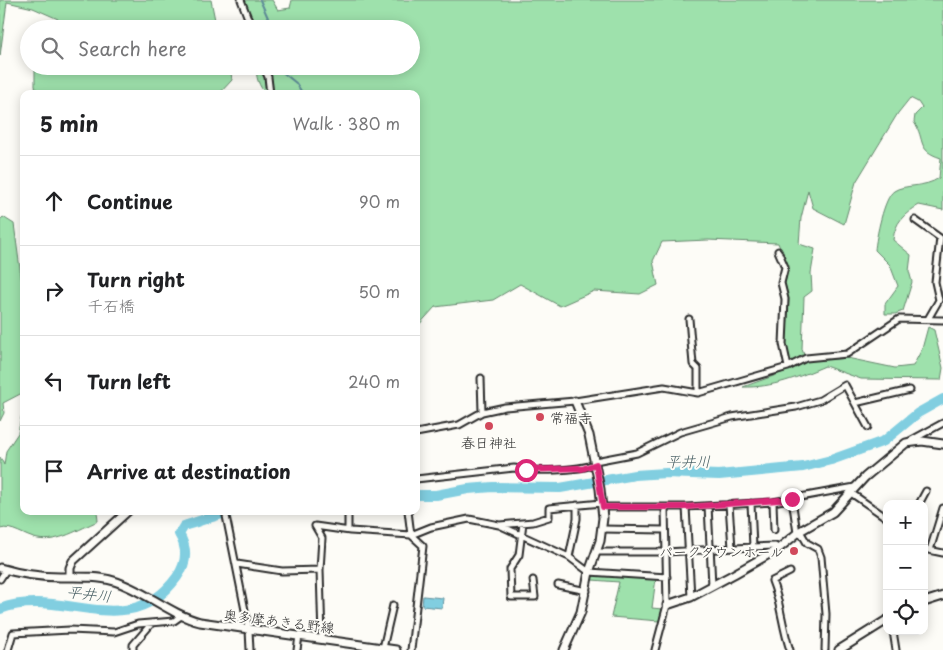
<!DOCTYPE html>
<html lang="en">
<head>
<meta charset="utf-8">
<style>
  body { margin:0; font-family:"Playpen Sans","Klee One",sans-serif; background:#f6f6f6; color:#202124 }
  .controls { position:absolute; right:15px; bottom:15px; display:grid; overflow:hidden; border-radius:10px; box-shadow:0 2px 12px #0003 }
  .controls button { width:45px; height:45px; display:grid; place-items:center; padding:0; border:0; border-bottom:1px solid #e0e0e0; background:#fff; color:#202124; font:25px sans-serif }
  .stop { position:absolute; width:15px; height:15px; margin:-11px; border:4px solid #db2777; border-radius:50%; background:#fff }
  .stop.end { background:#db2777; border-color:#fff; box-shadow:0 1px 5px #0008 }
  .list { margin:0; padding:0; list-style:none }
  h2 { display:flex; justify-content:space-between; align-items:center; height:65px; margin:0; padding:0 20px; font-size:21px }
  h2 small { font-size:16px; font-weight:400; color:#757577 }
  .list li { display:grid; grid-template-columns:32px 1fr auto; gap:15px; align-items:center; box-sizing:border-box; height:90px; padding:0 20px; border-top:1px solid #e0e0e0 }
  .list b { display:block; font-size:19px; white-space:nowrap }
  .list p { margin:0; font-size:16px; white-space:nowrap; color:#757577 }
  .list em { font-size:16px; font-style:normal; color:#757577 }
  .icon { flex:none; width:28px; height:28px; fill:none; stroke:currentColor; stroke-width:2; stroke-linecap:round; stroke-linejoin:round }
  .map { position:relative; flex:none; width:943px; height:650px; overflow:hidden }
  .search { position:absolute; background:#fff; box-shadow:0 2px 12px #0003; left:20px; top:20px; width:400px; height:55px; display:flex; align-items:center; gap:12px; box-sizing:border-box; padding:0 18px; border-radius:28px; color:#757577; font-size:19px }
  .panel { position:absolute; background:#fff; box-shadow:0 2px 12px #0003; left:20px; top:90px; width:400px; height:425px; border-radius:10px }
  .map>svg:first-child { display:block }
</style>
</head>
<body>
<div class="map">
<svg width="943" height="650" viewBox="0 0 943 650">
  <rect width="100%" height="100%" fill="#fdfcf7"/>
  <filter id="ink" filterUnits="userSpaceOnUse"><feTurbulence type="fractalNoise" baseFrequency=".02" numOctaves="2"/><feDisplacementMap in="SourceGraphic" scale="10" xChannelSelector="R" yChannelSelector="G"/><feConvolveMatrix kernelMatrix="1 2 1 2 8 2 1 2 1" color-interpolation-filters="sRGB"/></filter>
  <g filter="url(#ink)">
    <!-- green -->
    <path fill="#9ee1ac" stroke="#64866c" d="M0 0H211L215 20 224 29H52L58 19 33 8 7 2 0 56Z
      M245 0H272L278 10 290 8 292 0H943V210L919 205C904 214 895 222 893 240L911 255 909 271 912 282 903 311 895 314H885V304L898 286 890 265 875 250C876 238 884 197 894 191 904 184 925 188 939 178L941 158C916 150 926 141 914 122L915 115 922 108 918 102 910 98 898 113 856 182 844 224 813 208 808 190 801 218 799 244 815 249 811 273 812 291 804 297 802 349 806 361 847 358 895 368 913 366 922 349 928 327 934 330 943 368 941 380 861 379 825 366C799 377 772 388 743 387L787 371 786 341 789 299 785 284 788 267 778 243 708 240 662 242 653 261 658 285 640 294 594 291 560 306 520 284 493 300 435 307 416 328V94H266C259 86 255 77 257 66H411V29H257Z
      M35 66H230L232 80 219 94H38L35 86Z
      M3 217 14 224 24 299V392L3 403 4 413 0 421V220Z
      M24 403V511H97L98 521C79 529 58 543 38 539 25 537 12 525 0 529V457L4 465 6 451 18 433Z
      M592 575 656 578 652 608 662 609 659 621 611 617 619 582 592 580Z"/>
    <!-- water -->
    <path fill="#81cee0" stroke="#5f8d98" d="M423 596 443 598 442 608 422 606Z"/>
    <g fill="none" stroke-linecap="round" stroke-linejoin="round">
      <!-- stream -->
      <path stroke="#5f8d98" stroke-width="2" d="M260 0 273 29
        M275 66 296 83 303 94"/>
      <!-- river -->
      <path stroke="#81cee0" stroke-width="10" d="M416 495H436L468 489 493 487 560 488 635 475 666 473 719 475 803 467 831 460 884 441 918 413 943 399
        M0 609C61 585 128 645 177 577 187 563 188 549 179 534L184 526C201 521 215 515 233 511"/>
      <!-- street casing -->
      <g stroke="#2b2b2b" stroke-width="9">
        <path id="street" d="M241 0 252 29
          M263 66 268 77 270 94
          M915 220 940 238 935 282 939 300 928 319
          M778 251 785 267 781 283 785 299 783 344 788 367
          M689 319 693 364 698 369V393
          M481 378 482 412
          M855 403 910 390
          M416 433 459 425 482 412 505 407 575 401 664 387 698 393 788 367 806 358 847 354 899 319 943 320
          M908 442 943 423
          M595 461 637 453 680 432 732 417 796 407 820 400 845 385 868 427
          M416 479 514 468C535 472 577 471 595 464
          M851 493 887 518
          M792 499 797 533
          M773 502 774 530
          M751 503 753 547 775 546 778 549
          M729 504 732 548
          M919 504 926 491
          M708 506 712 585
          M603 507H686L773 502 855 487
          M686 507 691 597
          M225 511 249 630 250 650
          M408 511 411 535 423 546 411 650
          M523 523 519 555 510 569 511 597H535L533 580
          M500 525 533 522 549 517V508L602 503
          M315 526 350 531 411 535 431 527 469 519 499 525 569 557 589 572 667 577
          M315 526 322 538 320 570 322 639
          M602 529 665 530
          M348 530V512L356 511
          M800 531 807 543 818 549 821 557 826 614 825 650
          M924 549 943 553
          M930 550 943 508
          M596 552H666L753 547
          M569 557 577 519V505
          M237 564 282 571 320 570
          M790 572 772 581C781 603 782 627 790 650
          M0 579 6 570
          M558 585 587 591
          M893 631 896 650
          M383 648 393 605
          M8 650 13 633 70 630 114 632 138 624 174 621 181 616
          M133 650V645L152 623
          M297 650 299 636
          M655 650 667 605 665 507"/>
      </g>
      <!-- secondary casing -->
      <g stroke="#2b2b2b" stroke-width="11">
        <path id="secondary" d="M0 568C20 574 40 577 60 577 78 577 97 576 114 581 144 590 169 614 200 622L396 650
          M70 577V568L73 561 128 511
          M924 602 943 596
          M667 605 691 597 734 574 778 549 800 531 833 512 865 477 906 443 922 441 943 444
          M564 650 581 612 589 572 600 541 603 518 600 489 589 435 575 401
          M839 650 887 620"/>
      </g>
      <!-- street -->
      <use href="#street" stroke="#fdfcf7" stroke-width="5"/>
      <!-- secondary -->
      <use href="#secondary" stroke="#fdfcf7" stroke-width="7"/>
    </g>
  </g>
  <g fill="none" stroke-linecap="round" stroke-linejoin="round" filter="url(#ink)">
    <!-- route -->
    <path stroke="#db2777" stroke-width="6" d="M526 470 578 468 582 469 596 464 603 507H686L792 499"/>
  </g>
  <!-- markers -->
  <g fill="#d1495b" stroke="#fdfcf7" stroke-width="2">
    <circle cx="540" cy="417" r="5"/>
    <circle cx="489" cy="426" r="5"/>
    <circle cx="794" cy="551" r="5"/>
  </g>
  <g text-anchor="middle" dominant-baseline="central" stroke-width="4" stroke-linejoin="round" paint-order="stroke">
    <!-- poi labels -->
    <g font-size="14" fill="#2b2b2b" stroke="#fdfcf7" text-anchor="start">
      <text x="550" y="417">常福寺</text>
      <text x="489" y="442" text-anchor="middle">春日神社</text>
      <text x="784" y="551" text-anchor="end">パークタウンホール</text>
    </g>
    <!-- street labels -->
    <g font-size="14" fill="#2b2b2b" stroke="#fdfcf7">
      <text transform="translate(279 621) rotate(7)">奥多摩あきる野線</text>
    </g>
    <!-- water labels -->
    <g font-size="15" font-style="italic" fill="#455c61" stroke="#fdfcf7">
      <text x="688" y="460">平井川</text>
      <text transform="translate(89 593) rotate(7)">平井川</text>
    </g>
  </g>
</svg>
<div class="controls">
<button>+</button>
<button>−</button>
<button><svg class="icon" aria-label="locate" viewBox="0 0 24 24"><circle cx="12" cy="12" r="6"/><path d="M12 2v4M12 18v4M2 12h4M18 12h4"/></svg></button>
</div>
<div class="stop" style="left:526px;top:470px"></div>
<div class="stop end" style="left:792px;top:499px"></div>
<div class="search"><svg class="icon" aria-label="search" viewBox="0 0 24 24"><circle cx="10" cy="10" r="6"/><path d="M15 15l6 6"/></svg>Search here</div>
<section class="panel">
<h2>5 min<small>Walk · 380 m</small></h2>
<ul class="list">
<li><svg class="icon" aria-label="ahead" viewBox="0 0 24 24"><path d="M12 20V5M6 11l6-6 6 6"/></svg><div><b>Continue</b></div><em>90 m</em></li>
<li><svg class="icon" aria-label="right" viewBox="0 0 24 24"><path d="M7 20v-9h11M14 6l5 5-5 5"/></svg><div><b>Turn right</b><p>千石橋</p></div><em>50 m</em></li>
<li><svg class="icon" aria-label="left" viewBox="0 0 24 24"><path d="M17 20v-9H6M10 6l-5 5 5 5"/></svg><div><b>Turn left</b></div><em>240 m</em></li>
<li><svg class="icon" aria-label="arrive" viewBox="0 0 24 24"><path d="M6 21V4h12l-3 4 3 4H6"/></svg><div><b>Arrive at destination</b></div></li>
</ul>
</section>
</div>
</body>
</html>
